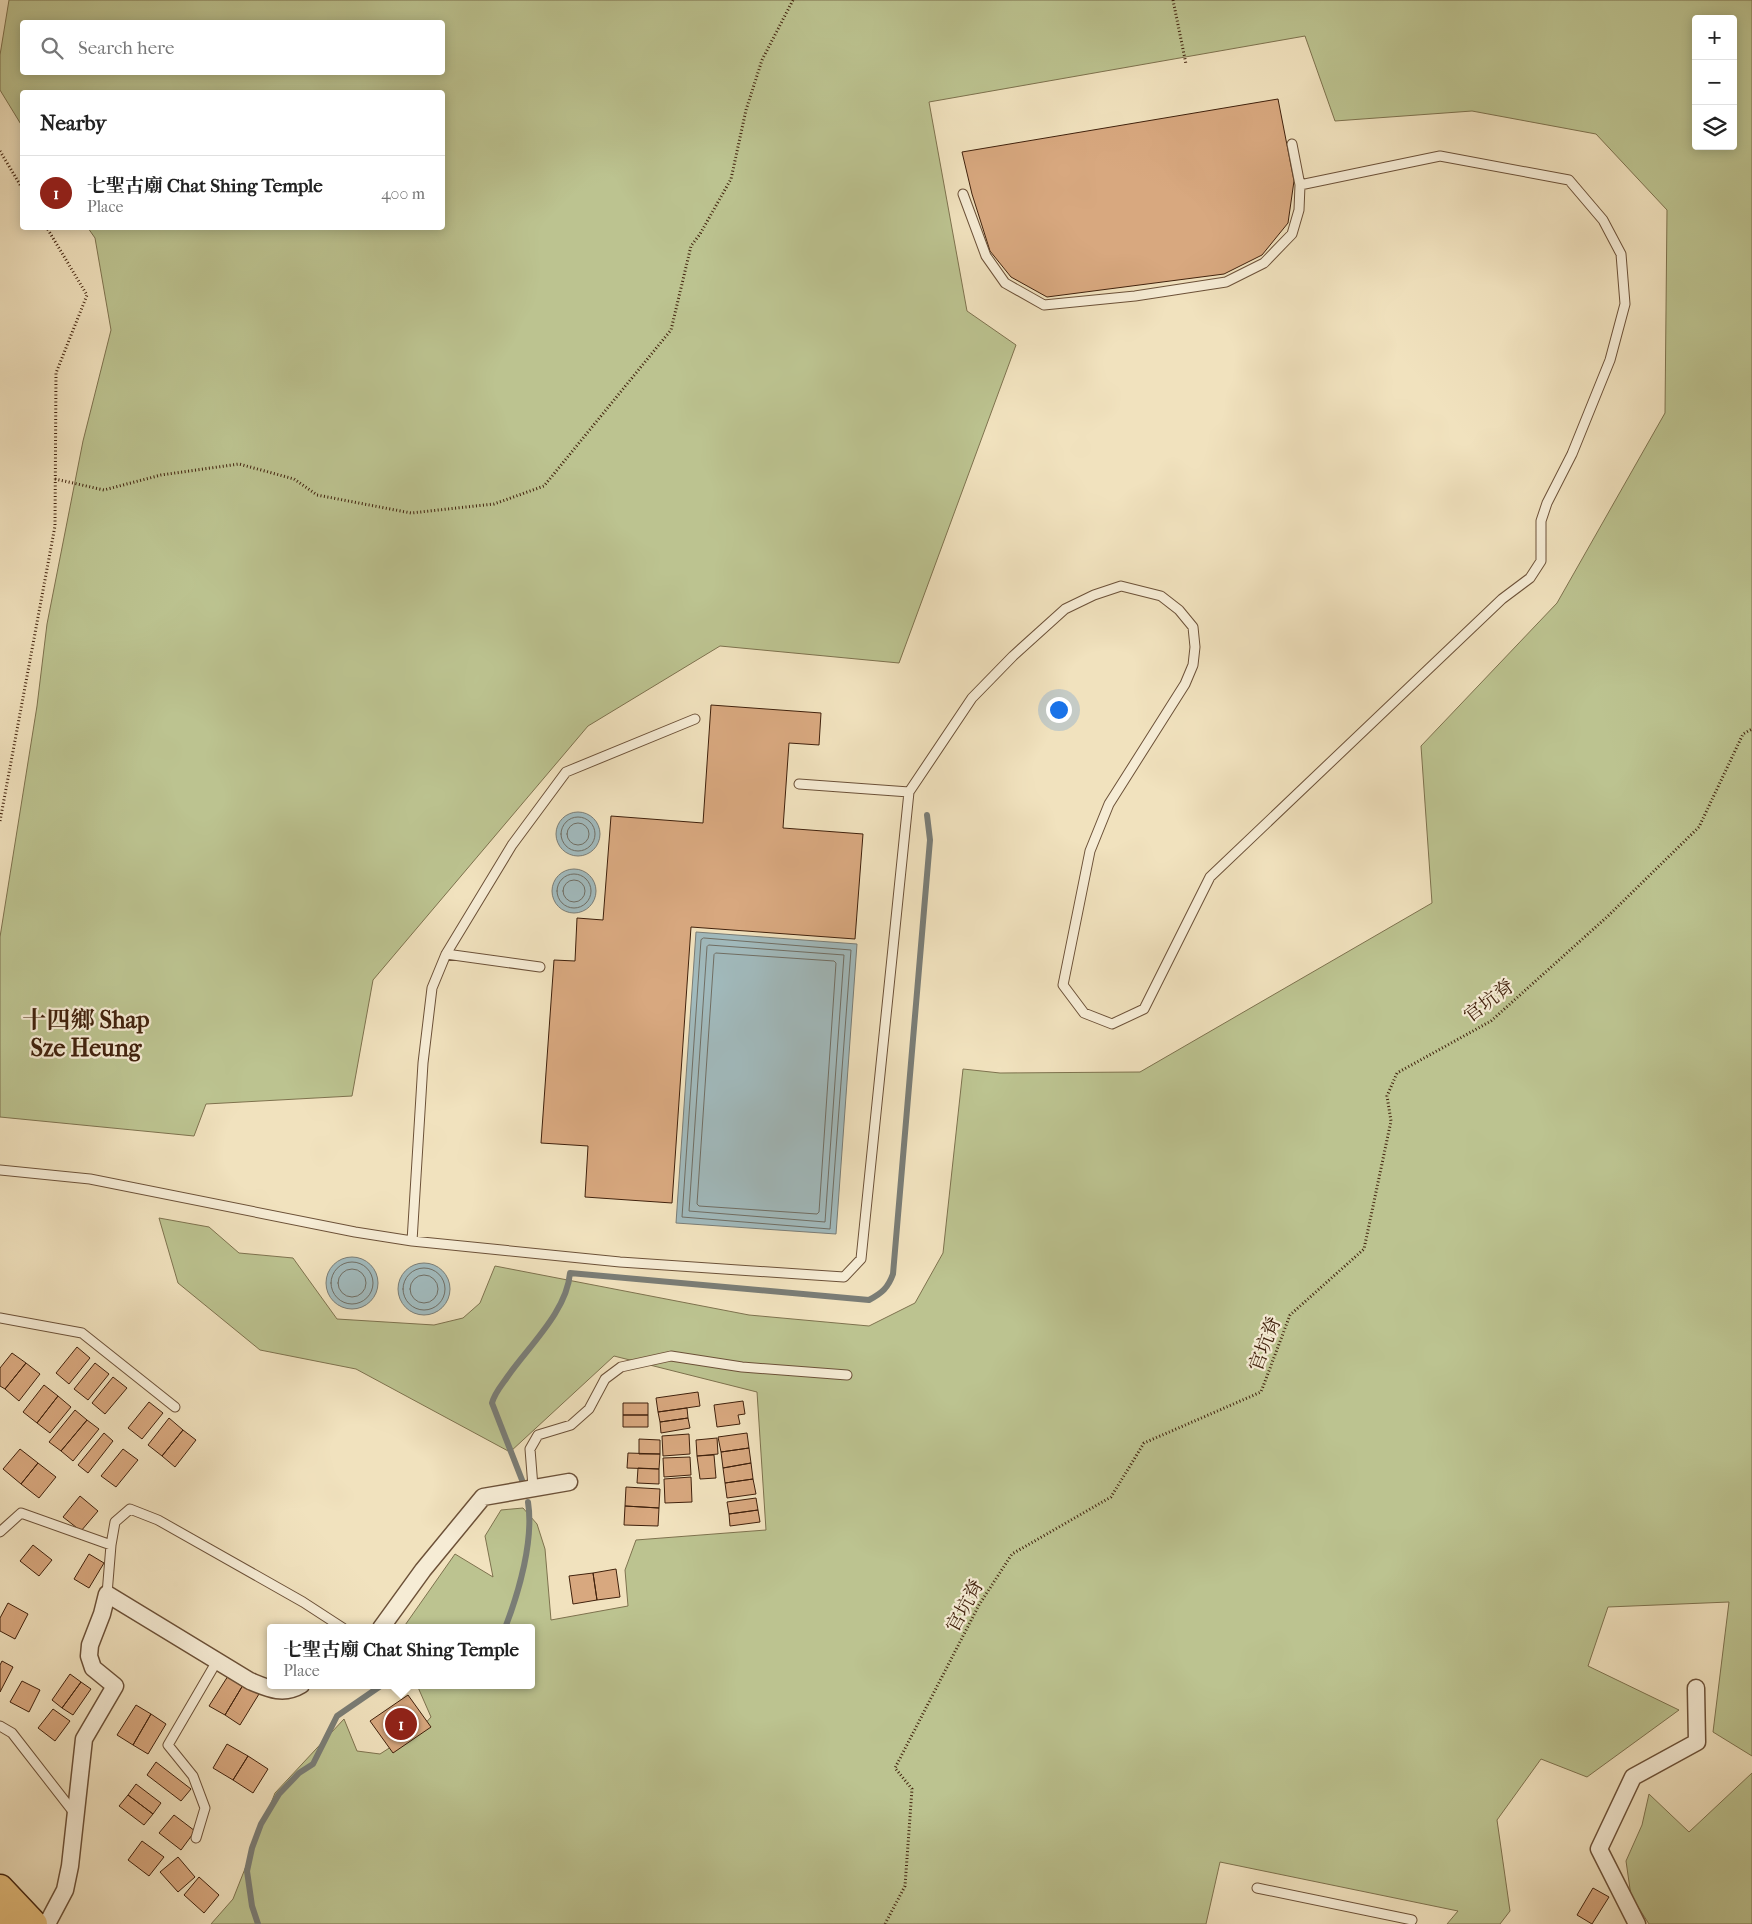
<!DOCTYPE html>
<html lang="en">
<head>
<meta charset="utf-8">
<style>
  body { margin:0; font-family:"IM FELL French Canon","Noto Serif TC",serif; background:#f6f6f6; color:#222 }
  .controls { position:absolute; right:15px; top:15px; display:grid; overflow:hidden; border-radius:5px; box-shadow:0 2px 12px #0003 }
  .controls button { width:45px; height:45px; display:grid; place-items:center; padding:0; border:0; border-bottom:1px solid #e0e0e0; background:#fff; color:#222; font:25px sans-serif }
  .you { position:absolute; left:1058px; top:709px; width:18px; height:18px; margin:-12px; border:4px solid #fff; border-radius:50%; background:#1a73e8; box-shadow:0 0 0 8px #1a73e833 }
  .badge { display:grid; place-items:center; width:32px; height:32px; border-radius:50%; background:#8f2418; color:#fff; font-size:16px; font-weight:700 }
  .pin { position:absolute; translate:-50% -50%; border:2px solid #fff; box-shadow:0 1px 5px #0006 }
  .popup { position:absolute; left:267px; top:1624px; width:268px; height:65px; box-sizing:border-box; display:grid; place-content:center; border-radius:5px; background:#fff; filter:drop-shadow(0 1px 4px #0005); font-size:16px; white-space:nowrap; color:#767676 }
  .popup b { font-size:19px; color:#222 }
  .popup::after { content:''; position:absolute; left:50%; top:100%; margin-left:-10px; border:10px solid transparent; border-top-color:#fff }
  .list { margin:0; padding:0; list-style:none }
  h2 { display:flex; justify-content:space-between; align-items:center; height:65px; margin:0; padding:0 20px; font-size:21px }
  h2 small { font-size:16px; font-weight:400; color:#767676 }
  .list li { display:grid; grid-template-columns:32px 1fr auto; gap:15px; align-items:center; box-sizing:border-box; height:75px; padding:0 20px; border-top:1px solid #e0e0e0 }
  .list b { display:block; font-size:19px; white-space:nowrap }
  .list p { margin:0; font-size:16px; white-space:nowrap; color:#767676 }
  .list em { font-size:16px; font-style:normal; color:#767676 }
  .icon { flex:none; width:28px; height:28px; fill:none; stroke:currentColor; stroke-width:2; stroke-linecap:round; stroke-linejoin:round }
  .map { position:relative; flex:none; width:1752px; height:1924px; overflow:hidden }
  .search { position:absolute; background:#fff; box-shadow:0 2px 12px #0003; left:20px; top:20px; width:425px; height:55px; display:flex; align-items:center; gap:12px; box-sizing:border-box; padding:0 18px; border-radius:5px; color:#767676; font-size:19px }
  .panel { position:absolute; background:#fff; box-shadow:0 2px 12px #0003; left:20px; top:90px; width:425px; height:140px; border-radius:5px }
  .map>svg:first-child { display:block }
</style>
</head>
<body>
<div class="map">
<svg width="1752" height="1924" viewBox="0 0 1752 1924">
  <rect width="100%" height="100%" fill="#f1e2be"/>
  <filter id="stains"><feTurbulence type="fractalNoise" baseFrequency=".004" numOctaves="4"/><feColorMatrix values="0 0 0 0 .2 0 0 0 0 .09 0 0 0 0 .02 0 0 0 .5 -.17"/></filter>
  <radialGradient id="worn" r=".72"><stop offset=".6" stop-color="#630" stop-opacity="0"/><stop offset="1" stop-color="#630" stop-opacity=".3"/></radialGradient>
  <!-- green -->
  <path fill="#bcc390" stroke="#7e724e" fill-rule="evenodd" d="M9 0H1752V1756L1713 1732 1729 1602 1608 1607 1588 1666 1679 1710 1587 1777 1541 1759 1497 1820 1510 1911 1500 1924H1447L1458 1911 1220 1862 1206 1924H211L233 1899 275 1793 344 1719 357 1751 380 1754 422 1727 431 1717 417 1685H531V1628H403L455 1554 493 1577 485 1536 501 1510 523 1508 537 1524 545 1549 551 1620 628 1606 625 1570 636 1540 766 1530 757 1392 614 1356 510 1452 356 1369 260 1350 178 1283 159 1218 209 1227 239 1253 293 1258 337 1319 434 1325 463 1318 480 1303 495 1266 749 1315 869 1326 915 1303 943 1253 963 1069 1000 1073 1140 1072 1432 903 1421 746 1557 603 1665 413 1667 210 1596 134 1472 111 1335 121 1305 36 929 102 967 311 1016 345 899 663 720 646 588 726 373 980 352 1096 206 1104 194 1136 0 1117V937L37 706 47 624 83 441 111 330 95 238 88 228H442V92H22V126L0 90V55ZM1696 19H1733V146H1696ZM22 22H442V72H22Z
    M1752 1773V1924H1649L1631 1896 1626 1861 1642 1825 1649 1794 1689 1832Z"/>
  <!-- water -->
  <path fill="#a1babd" stroke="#7a7d76" d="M556 834a22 22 0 1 1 44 0a22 22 0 1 1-44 0Z
    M552 891a22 22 0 1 1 44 0a22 22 0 1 1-44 0Z
    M696 932 857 944 836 1234 676 1223Z
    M326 1283a26 26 0 1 1 52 0a26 26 0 1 1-52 0Z
    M398 1289a26 26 0 1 1 52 0a26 26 0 1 1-52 0Z"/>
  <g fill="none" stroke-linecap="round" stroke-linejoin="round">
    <!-- shore -->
    <path stroke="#706e64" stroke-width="1" d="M561 834a17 17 0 1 1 34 0a17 17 0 1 1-34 0Z
      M567 834a11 11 0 1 1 22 0a11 11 0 1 1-22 0Z
      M557 891a17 17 0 1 1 34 0a17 17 0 1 1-34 0Z
      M563 891a11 11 0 1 1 22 0a11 11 0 1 1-22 0Z
      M704 938 851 950 830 1229 682 1217 701 940Z
      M709 945 844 955 825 1222 689 1211 707 947Z
      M716 953 834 961 836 963 819 1212 817 1214 699 1206 697 1204 714 955Z
      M331 1283a21 21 0 1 1 42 0a21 21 0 1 1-42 0Z
      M403 1289a21 21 0 1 1 42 0a21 21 0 1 1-42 0Z
      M338 1283a14 14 0 1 1 28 0a14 14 0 1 1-28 0Z
      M410 1289a14 14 0 1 1 28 0a14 14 0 1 1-28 0Z"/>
    <!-- stream -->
    <path stroke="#7a7d76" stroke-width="6" d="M522 1480 492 1403C495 1392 502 1385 508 1376 529 1346 567 1311 570 1273L869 1300C882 1293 888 1288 893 1274L930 840 927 815
      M505 1628C519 1592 534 1540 528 1502
      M258 1924 252 1906 247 1871 252 1848 261 1824 279 1794 299 1773 313 1764 337 1716 382 1685"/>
  </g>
  <!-- building -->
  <path fill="#d8a87f" stroke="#40210c" d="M1278 99 1294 181 1288 223 1262 255 1224 274 1047 297 1011 277 990 251 972 194 962 152Z
    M711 705 821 713 819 745 789 743 783 828 863 834 855 939 691 927 672 1203 585 1197 588 1146 541 1143 554 960 575 961 577 918 603 920 611 816 703 823Z
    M77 1347 90 1358 69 1384 56 1373Z
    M12 1353 26 1363 5 1389 0 1386V1368Z
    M26 1363 40 1374 19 1401 5 1389Z
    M95 1363 109 1374 88 1400 74 1389Z
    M113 1377 127 1388 105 1414 92 1403Z
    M44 1385 58 1396 37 1423 23 1412Z
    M698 1392 700 1406 658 1412 656 1398Z
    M58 1396 71 1407 50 1433 37 1423Z
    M743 1401 745 1414 738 1415 740 1424 717 1427 714 1405Z
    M149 1402 163 1413 142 1439 128 1428Z
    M623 1403H648V1415H623Z
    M687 1408 688 1418 660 1422 658 1412Z
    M75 1410 87 1420 61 1451 49 1442Z
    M623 1415H648V1427H623Z
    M169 1418 183 1430 162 1456 148 1445Z
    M688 1418 690 1428 661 1433 660 1422Z
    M87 1420 99 1429 73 1461 61 1451Z
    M183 1430 196 1440 175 1467 162 1456Z
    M104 1433 113 1441 88 1473 78 1465Z
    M747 1433 749 1448 721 1452 718 1437Z
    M689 1434 690 1454 663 1456 662 1436Z
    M717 1438 718 1454 697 1456 696 1440Z
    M639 1439 660 1440V1454H639Z
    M749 1448 751 1463 723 1468 721 1452Z
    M20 1449 38 1463 21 1484 3 1469Z
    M123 1449 138 1460 116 1487 101 1476Z
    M628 1453 660 1454 659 1469 627 1468Z
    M714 1455 716 1478 700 1479 697 1456Z
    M690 1457 691 1475 664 1477 663 1458Z
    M38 1463 56 1477 39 1498 21 1484Z
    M751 1463 753 1479 725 1483 723 1468Z
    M638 1468 659 1469V1484L637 1483Z
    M691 1477 692 1502 665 1503 664 1479Z
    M753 1479 756 1494 727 1498 725 1483Z
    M626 1487 660 1489 659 1508 625 1506Z
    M80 1496 98 1511 81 1531 63 1517Z
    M756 1498 758 1510 729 1514 727 1502Z
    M625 1506 659 1508 658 1526 624 1525Z
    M758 1510 760 1522 730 1526 729 1514Z
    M33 1545 52 1560 39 1576 20 1561Z
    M89 1554 104 1563 89 1588 74 1579Z
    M616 1569 620 1597 597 1600 593 1573Z
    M593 1573 597 1600 573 1604 569 1576Z
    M8 1603 28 1614 15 1639 0 1631V1618Z
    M2 1661 13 1667 0 1692V1665Z
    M70 1674 81 1682 62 1708 52 1700Z
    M228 1676 243 1685 225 1715 209 1706Z
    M22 1681 40 1690 29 1712 10 1702Z
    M81 1682 91 1689 73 1715 62 1708Z
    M243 1685 259 1694 240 1725 225 1715Z
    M408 1695 431 1727 393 1753 370 1721Z
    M136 1705 151 1714 133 1745 117 1735Z
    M53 1709 70 1721 55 1741 38 1728Z
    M151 1714 166 1724 148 1754 133 1745Z
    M227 1744 248 1756 233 1780 213 1768Z
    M248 1756 268 1769 253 1793 233 1780Z
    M156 1762 191 1789 181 1801 147 1775Z
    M136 1784 161 1803 153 1814 128 1795Z
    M128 1795 153 1814 144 1825 119 1806Z
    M174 1815 195 1831 181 1850 159 1833Z
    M142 1841 164 1857 149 1876 128 1860Z
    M178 1857 195 1877 178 1892 160 1872Z
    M199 1877 219 1895 204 1913 184 1895Z
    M1593 1888 1609 1897 1592 1924 1577 1915Z"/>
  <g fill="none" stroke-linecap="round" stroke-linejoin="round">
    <!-- lane casing -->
    <g stroke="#6c5138" stroke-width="11">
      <path id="lane" d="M1292 144 1300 185
        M799 784 909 792
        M446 954 540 967
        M0 1170 90 1179 355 1232 412 1241 620 1262 844 1277 861 1259 909 792 972 698 1013 656 1065 609 1094 595 1121 586 1161 596 1179 610 1193 627 1195 647 1193 665 1185 684 1109 804 1090 851 1063 985 1084 1013 1112 1024 1144 1009 1210 877 1502 599 1530 578 1541 561V521L1547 503 1572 454 1610 360 1625 304 1621 254 1603 220 1569 180 1440 156 1300 185 1299 210 1292 234 1264 263 1226 282 1135 296 1044 305 1005 283 986 256 963 194
        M412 1241 423 1063 432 988 446 954 512 845 566 772 695 719
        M0 1318 82 1333 175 1407
        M533 1487 530 1449 538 1435 571 1425 589 1409 605 1379 621 1367 671 1356 742 1367 847 1375
        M0 1532 21 1513 111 1545
        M107 1594 111 1545 115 1522 130 1509 158 1520 303 1602 343 1628
        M0 1726 12 1733 75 1814
        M196 1838 205 1808 193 1776 168 1745 217 1661
        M1257 1888 1412 1920 1409 1924"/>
    </g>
    <!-- street casing -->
    <g stroke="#6c5138" stroke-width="19">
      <path id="street" d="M381 1628 423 1570 483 1497 569 1482
        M47 1924 65 1890 70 1866 84 1739 115 1686 93 1668 89 1656 90 1645 102 1614 107 1594 250 1681C267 1688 283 1696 301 1685
        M1637 1924 1599 1849 1633 1777 1697 1742 1696 1688"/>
    </g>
    <!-- primary casing -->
    <g stroke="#40210c" stroke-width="29">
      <path id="primary" d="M0 1888 34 1924
        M0 1919 5 1924"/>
    </g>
    <!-- path -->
    <path stroke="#40210c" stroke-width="3" stroke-dasharray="1 2.5" stroke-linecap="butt" d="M1173 0 1186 64
      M0 151 22 188
      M55 479 104 490 161 475 239 464 294 479 317 495 411 513 494 504 544 486 671 330 691 246 700 234 731 179 746 110 762 60 793 0
      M0 821 55 526 56 373 87 295 47 228
      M885 1924 905 1886 912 1789 895 1768 979 1605 1012 1554 1111 1497 1144 1443 1261 1392 1290 1315 1364 1249 1391 1121 1387 1096 1397 1073 1491 1021 1608 916 1699 827 1743 734 1752 729"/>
    <!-- lane -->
    <use href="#lane" stroke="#f6ecd5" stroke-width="9"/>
    <!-- street -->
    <use href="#street" stroke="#f6ecd5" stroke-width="16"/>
    <!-- primary -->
    <use href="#primary" stroke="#e8c17f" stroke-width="26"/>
  </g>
  <g text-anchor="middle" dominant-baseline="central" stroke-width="4.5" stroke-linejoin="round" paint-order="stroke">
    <!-- street labels -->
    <g font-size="19" fill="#40210c" stroke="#f6ecd5">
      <text transform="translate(1489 1001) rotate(-37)">官坑脊</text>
      <text transform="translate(1265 1344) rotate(-69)">官坑脊</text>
      <text transform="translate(965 1606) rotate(-61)">官坑脊</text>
    </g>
    <!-- district labels -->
    <g font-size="24" font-weight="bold" fill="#40210c" stroke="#f6ecd5">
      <text x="86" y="1020">十四鄉 Shap<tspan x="86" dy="28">Sze Heung</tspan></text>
    </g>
  </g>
  <rect width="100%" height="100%" filter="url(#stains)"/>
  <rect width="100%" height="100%" fill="url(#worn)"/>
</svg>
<div class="controls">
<button>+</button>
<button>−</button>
<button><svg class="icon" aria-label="layers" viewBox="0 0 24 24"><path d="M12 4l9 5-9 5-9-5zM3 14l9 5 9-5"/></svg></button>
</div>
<div class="you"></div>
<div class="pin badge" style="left:401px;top:1724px">1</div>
<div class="popup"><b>七聖古廟 Chat Shing Temple</b>Place</div>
<div class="search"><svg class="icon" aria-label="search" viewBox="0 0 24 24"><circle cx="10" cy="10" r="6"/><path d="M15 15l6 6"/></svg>Search here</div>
<section class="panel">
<h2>Nearby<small></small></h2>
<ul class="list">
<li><span class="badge">1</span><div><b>七聖古廟 Chat Shing Temple</b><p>Place</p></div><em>400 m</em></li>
</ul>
</section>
</div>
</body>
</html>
